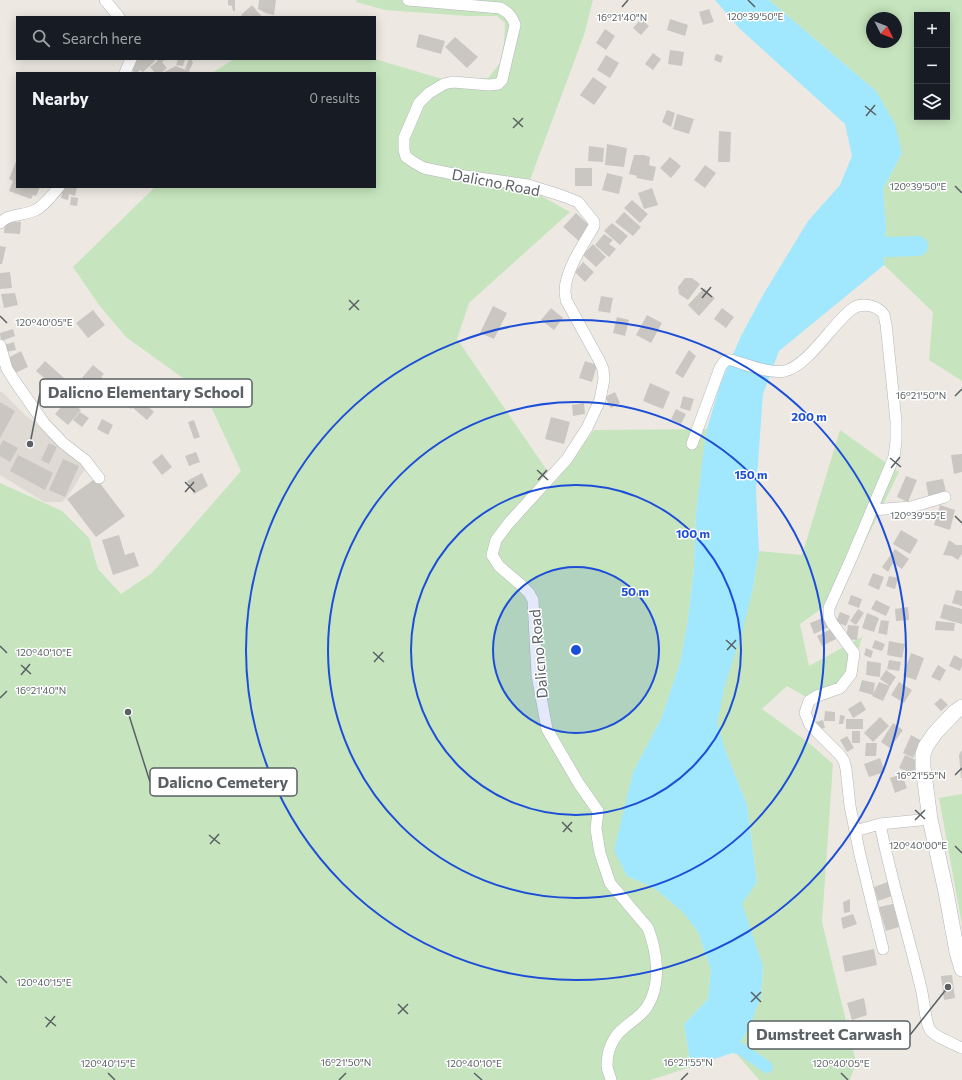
<!DOCTYPE html>
<html lang="en">
<head>
<meta charset="utf-8">
<style>
  body { margin:0; font-family:Commissioner,sans-serif; background:#242831; color:#f1f3f6 }
  .controls { position:absolute; right:12px; top:12px; display:grid; overflow:hidden; border-radius:0px; box-shadow:0 2px 10px #0003 }
  .controls button { width:36px; height:36px; display:grid; place-items:center; padding:0; border:0; border-bottom:1px solid #363941; background:#171b24; color:#f1f3f6; font:20px sans-serif }
  .compass { position:absolute; left:866px; top:12px; width:36px; height:36px; border-radius:50%; background:#171b24; box-shadow:0 2px 10px #0003; rotate:132deg }
  .list { margin:0; padding:0; list-style:none }
  h2 { display:flex; justify-content:space-between; align-items:center; height:52px; margin:0; padding:0 16px; font-size:17px }
  h2 small { font-size:13px; font-weight:400; color:#9ea1a6 }
  .icon { flex:none; width:22px; height:22px; fill:none; stroke:currentColor; stroke-width:2; stroke-linecap:round; stroke-linejoin:round }
  .map { position:relative; flex:none; width:962px; height:1080px; overflow:hidden }
  .search { position:absolute; background:#171b24; box-shadow:0 2px 10px #0003; left:16px; top:16px; width:360px; height:44px; display:flex; align-items:center; gap:10px; box-sizing:border-box; padding:0 14px; border-radius:0px; color:#9ea1a6; font-size:15px }
  .panel { position:absolute; background:#171b24; box-shadow:0 2px 10px #0003; left:16px; top:72px; width:360px; height:116px; border-radius:0px }
  .map>svg:first-child { display:block }
</style>
</head>
<body>
<div class="map">
<svg width="962" height="1080" viewBox="0 0 962 1080">
  <rect width="100%" height="100%" fill="#ede9e2"/>
  <!-- education -->
  <path fill="#dfdad3" d="M0 392H2L25 415 80 458 85 469 68 496 62 502H44L0 475Z"/>
  <!-- green -->
  <path fill="#c6e5be" fill-rule="evenodd" d="M357 0H593L584 35 527 188 570 212 469 303 457 339 555 482 594 430 707 429 696 513 694 568 688 619 680 663 661 719 633 772 615 850 627 876 654 888 682 911 698 932 711 970 708 999 684 1024 691 1067 650 1080H0V483L62 511 89 538 98 569 121 594 152 573 241 471 205 394 126 337 99 305 73 267 155 187H375V73H212L234 59H375L449 81 488 78 500 63 504 43 505 23 497 16H467L385 10 356 2Z
    M769 0H962V381L929 360 933 312 884 265 886 226 883 189 902 153 876 91ZM917 15H947V117H917ZM872 18H896V42H872Z
    M840 430 899 472 863 546 842 594 800 624 809 666 862 637 849 681 808 698 787 686 762 709 809 743 833 764 822 922 856 1062 850 1080H759L735 1052 750 1026 761 996 763 966 741 904 757 882 747 805 726 752 716 723 725 685 753 588 759 551 802 555Z
    M962 794V925L939 798Z"/>
  <!-- water -->
  <path fill="#a1e7fe" d="M715 0H769L876 91 895 124 902 153 883 189 886 226 884 265 779 351 763 394 756 490 759 551 753 588 743 629 725 685 717 723 726 752 747 805 757 882 742 904 763 966 761 996 750 1026 735 1052 691 1067 684 1024 708 999 711 970 698 932 682 911 654 888 627 876 614 850 633 772 661 719 680 663 688 619 694 568 696 513 703 455 707 429 720 385 741 336 763 295 808 221 840 185 852 156 845 124 740 29Z"/>
  <g fill="none" stroke-linecap="round" stroke-linejoin="round">
    <!-- canal -->
    <path stroke="#a1e7fe" stroke-width="12" d="M723 1044 741 1049 767 1067"/>
    <!-- river -->
    <path stroke="#a1e7fe" stroke-width="20" d="M858 248 918 246"/>
  </g>
  <!-- building -->
  <path fill="#cac6c1" d="M228 0H235V11H233L232 6 228 5Z
    M259 0H276L274 15 266 13 258 9Z
    M252 5 262 17H243L241 15Z
    M709 9 714 22 703 25 699 12Z
    M641 19 649 26 641 35 633 28Z
    M670 19 688 25 685 36 667 30Z
    M605 29 615 36 606 50 596 43Z
    M419 34 445 41 441 54 416 47Z
    M455 37 478 57 467 68 445 47Z
    M670 50 684 52 682 66 668 64Z
    M653 53 661 59 653 70 645 64Z
    M716 54 723 56 721 63 714 60Z
    M606 55 619 63 610 78 597 70Z
    M139 59H153L155 61 143 72 140 70 137 73H135L131 69 136 61 139 60Z
    M156 59H166L162 62 167 68 161 73H155L150 67 158 61Z
    M178 59H185L183 66 176 65Z
    M189 59H191L193 63 189 71 185 69Z
    M176 66 191 72 190 73H162Z
    M593 77 607 87 594 105 580 95Z
    M667 110 675 113 671 127 662 122Z
    M677 114 694 119 689 134 673 129Z
    M719 131 731 132 730 162H718Z
    M607 144 627 148 624 167 605 165Z
    M589 146 604 148 603 162 588 161Z
    M634 155H644L650 157 649 165 656 167 653 181 636 178 637 176 629 174Z
    M670 157 681 166 671 178 660 168Z
    M17 159V187H40L36 196 33 195 31 199 9 191 13 181 9 179Z
    M705 165 716 173 705 188 694 180Z
    M575 168H592V186H575Z
    M607 173 623 177 619 194 602 190Z
    M63 187H77L75 196 69 194 68 200 61 198Z
    M652 188 658 205 644 209 638 193Z
    M71 197 78 198 77 206 70 205Z
    M632 200 648 214 640 223 624 208Z
    M624 212 641 227 633 236 615 222Z
    M576 213 591 227 579 241 563 227Z
    M5 221 21 222 20 234 4 233Z
    M612 223 628 236 620 245 604 231Z
    M604 234 613 240 609 244 616 249 609 257 595 245Z
    M593 244 606 257 596 267 583 255Z
    M0 246 6 247 2 264H0Z
    M583 262 594 272 585 282 575 272Z
    M10 272 12 288 0 289V273Z
    M685 278H692L700 284 688 300 679 294 678 287Z
    M704 288 715 298 699 316 688 305Z
    M15 293 18 305 4 308 1 294Z
    M601 296 613 298 610 313 598 311Z
    M493 306 507 313 494 339 480 333Z
    M551 308 563 318 554 330 541 320Z
    M722 308 734 317 726 328 714 319Z
    M93 310 105 325 88 338 76 323Z
    M647 315 662 323 651 343 636 335Z
    M617 317 629 320 625 336 613 333Z
    M13 329 15 336 1 341 0 333Z
    M14 342 16 350 6 352 4 345Z
    M689 350 696 356 683 378 675 373Z
    M21 351 28 367 15 373 8 358Z
    M45 361 64 378 55 387 36 371Z
    M585 361 597 365 592 382 579 378Z
    M93 365 104 374 101 377 104 379 100 383 103 385 97 392 82 378Z
    M650 383 670 392 663 409 643 401Z
    M129 391 139 399 131 409 120 401Z
    M615 392 620 403 611 408 605 397Z
    M683 396 694 399 690 411 680 408Z
    M68 399 81 410 68 425 55 414Z
    M141 400 154 412 147 420 133 408Z
    M0 402 15 411 0 438Z
    M584 403 585 414 573 416 572 405Z
    M676 409 686 414 681 424 671 419Z
    M80 412 89 418 82 427 73 420Z
    M551 417 570 422 564 444 545 439Z
    M102 419 113 425 108 435 97 429Z
    M194 420 200 437 194 439 188 422Z
    M3 440 18 448 10 462 0 456V446Z
    M49 443 57 447 49 464 41 460Z
    M196 452 200 462 189 466 185 456Z
    M162 454 172 467 162 475 152 462Z
    M962 454V472L954 474 951 455Z
    M18 455 53 473 45 490 10 471Z
    M63 459 79 466 65 497 49 490Z
    M202 473 208 486 194 494 187 481Z
    M906 476 917 480 908 502 897 497Z
    M96 478 125 516 96 537 67 499Z
    M943 479 947 496 929 500 926 482Z
    M940 505 955 510 950 530 934 525Z
    M901 530 918 540 910 554 893 544Z
    M119 535 125 555 134 552 139 566 113 575 102 540Z
    M949 540 956 545H962V554L958 560 952 556 943 555Z
    M895 549 909 559 902 569 893 563 888 572 882 567Z
    M873 573 884 577 879 590 868 585Z
    M889 576 898 578 895 589 886 586Z
    M956 590 962 591V606L952 603Z
    M851 595 862 599 859 608 848 604Z
    M876 600 890 607 886 616 871 609Z
    M944 604 962 609V624L940 618Z
    M908 607 909 620 896 621 895 609Z
    M858 609 864 613 856 625 850 621Z
    M840 612 850 616 846 626 836 622Z
    M867 613 879 618 874 632 862 628Z
    M825 617 829 627 814 634 810 623Z
    M881 620 889 621 887 635 878 633Z
    M936 621 955 623 954 631 935 630Z
    M848 625 859 626 857 640 846 639Z
    M831 629 836 639 822 646 817 636Z
    M875 640 885 644 882 651 872 648Z
    M889 641 905 644 902 658 887 655Z
    M866 648 873 651 871 658 864 655Z
    M911 653 924 658 916 680 903 676Z
    M954 655 962 659V666L960 671 949 666Z
    M889 660 901 662 899 671 887 669Z
    M867 661 881 663 880 677 866 675Z
    M938 665 946 670 940 681 931 677Z
    M886 670 896 677 890 686 880 679Z
    M862 680 875 683 873 695 859 691Z
    M879 682 890 686 883 701 872 696Z
    M899 682 912 690 904 703 891 695Z
    M941 698 948 705 941 711 934 704Z
    M861 701 866 710 853 718 848 709Z
    M825 711 835 712V721H824Z
    M840 715 845 716 843 724H839Z
    M880 717 889 726 873 742 864 733Z
    M846 719H863V729H846Z
    M823 720 825 728 818 729 816 722Z
    M893 723 903 730 890 748 881 742Z
    M852 731H860V743H852Z
    M911 735 922 741 913 758 903 753Z
    M847 736 854 748 847 752 840 740Z
    M866 743H877L876 756H865Z
    M962 750V778H961L959 755Z
    M905 755 918 761 913 774 899 768Z
    M880 758 885 772 869 777 864 764Z
    M902 774 907 788 895 793 890 778Z
    M888 882 892 896 878 901 874 887Z
    M850 899V912L844 913 843 902Z
    M893 904 899 927 886 931 879 907Z
    M853 914 857 924 843 929 841 918Z
    M874 949 877 965 845 972 842 956Z
    M952 975 955 998 944 1000 941 976Z
    M864 998 867 1015 852 1020 847 1003Z"/>
  <g fill="none" stroke-linecap="round" stroke-linejoin="round">
    <!-- street casing -->
    <g stroke="#b3b6b9" stroke-width="12">
      <path id="street" d="M105 0 119 17
        M408 0 500 8C508 12 512 16 515 25L502 80 498 84 489 85 453 82 444 84 429 93 419 103 404 138V150L406 157 415 163 424 168 458 175 528 185 563 196 578 202 594 222V226C584 243 565 271 565 291 565 294 566 297 566 300L599 360 603 369 604 379 600 400 587 428 567 459 508 524 496 540 492 555 499 566 520 584 529 593 533 600 537 675 547 729 579 784 598 811 596 829 600 853 610 883 648 928C657 952 662 984 647 1007 641 1016 632 1021 624 1028 613 1036 607 1051 607 1065 607 1070 610 1075 611 1080
        M125 73 131 59
        M0 223C9 213 24 216 36 210 45 205 52 195 59 187
        M0 345 7 369 14 380 44 423 63 443 85 460 99 478
        M692 444 720 368C723 363 725 359 731 360 746 364 769 374 785 371 809 365 832 324 852 309 861 302 878 305 884 315 885 318 885 322 886 324L896 421V441L894 457 851 559 829 608V617L832 623 854 653 853 661 851 674 840 688 817 696 809 701 805 713 810 725 840 755 844 761 846 769 850 806 860 855 883 949
        M872 510 911 507 945 497
        M880 824C891 880 908 933 921 988 924 998 925 1022 930 1030 935 1037 954 1044 962 1048
        M855 831 880 824 930 819"/>
    </g>
    <!-- secondary casing -->
    <g stroke="#b1b7ba" stroke-width="16">
      <path id="secondary" d="M962 707 955 712 935 733 926 746 923 754V767L930 819 946 892 957 952 962 969"/>
    </g>
    <!-- street -->
    <use href="#street" stroke="#fff" stroke-width="11"/>
    <!-- secondary -->
    <use href="#secondary" stroke="#fff" stroke-width="15"/>
  </g>
  <!-- ticks -->
  <path fill="none" stroke="#5a6063" stroke-width="1.5" d="M748 0 755 7M622 7 628 0M865 106 876 115M866 116 875 105M513 118 523 127M513 128 523 118M955 186 962 193M701 288 712 297M702 298 711 287M349 300 359 310M349 310 359 300M0 316 7 323M955 396 962 389M890 458 901 467M891 468 900 457M537 470 548 480M538 480 547 470M185 482 195 492M185 492 194 482M955 516 962 523M726 640 736 649M0 646 7 653M727 650 736 640M373 652 384 662M374 662 383 652M21 665 31 674M21 675 30 664M0 698 7 691M955 775 962 768M915 810 925 819M915 820 925 810M562 822 572 832M563 832 572 822M209 835 220 844M210 844 219 834M955 846 962 853M0 976 7 983M751 992 761 1002M751 1002 761 992M398 1004 408 1014M398 1014 408 1004M45 1017 56 1026M46 1027 55 1016M108 1073 115 1080M474 1073 482 1080M841 1073 848 1080M339 1080 346 1073M681 1080 688 1073"/>
  <!-- distance rings -->
  <circle cx="576" cy="650" r="83" fill="#1d4ed8" fill-opacity=".12"/>
  <g fill="none" stroke="#1d4ed8" stroke-width="2">
    <circle cx="576" cy="650" r="83"/>
    <circle cx="576" cy="650" r="165"/>
    <circle cx="576" cy="650" r="248"/>
    <circle cx="576" cy="650" r="330"/>
  </g>
  <g text-anchor="middle" dominant-baseline="central" stroke-width="3" stroke-linejoin="round" paint-order="stroke">
    <!-- street labels -->
    <g font-size="15" fill="#5a6063" stroke="#fff">
      <text transform="translate(496 182) rotate(11)">Dalicno Road</text>
      <text transform="translate(538 654) rotate(-95)">Dalicno Road</text>
    </g>
  </g>
  <g font-size="10" text-anchor="middle" fill="#5a6063" stroke="#fff" stroke-width="3" stroke-linejoin="round" paint-order="stroke">
    <text x="755" y="20">120°39'50"E</text>
    <text x="622" y="21">16°21'40"N</text>
    <text x="918" y="190">120°39'50"E</text>
    <text x="44" y="326">120°40'05"E</text>
    <text x="921" y="399">16°21'50"N</text>
    <text x="918" y="519">120°39'55"E</text>
    <text x="44" y="656">120°40'10"E</text>
    <text x="41" y="694">16°21'40"N</text>
    <text x="921" y="779">16°21'55"N</text>
    <text x="918" y="849">120°40'00"E</text>
    <text x="44" y="986">120°40'15"E</text>
    <text x="346" y="1066">16°21'50"N</text>
    <text x="688" y="1066">16°21'55"N</text>
    <text x="108" y="1067">120°40'15"E</text>
    <text x="474" y="1067">120°40'10"E</text>
    <text x="841" y="1067">120°40'05"E</text>
  </g>
  <circle cx="576" cy="650" r="6" fill="#1d4ed8" stroke="#fff" stroke-width="2"/>
  <g font-size="12" text-anchor="middle" font-weight="bold" fill="#1d4ed8" stroke="#fff" stroke-width="3" stroke-linejoin="round" paint-order="stroke">
    <text x="809" y="421">200 m</text>
    <text x="751" y="479">150 m</text>
    <text x="693" y="538">100 m</text>
    <text x="635" y="596">50 m</text>
  </g>
  <!-- callouts -->
  <path fill="none" stroke="#5a6063" stroke-width="1.5" d="M30 444L40 393M128 712L150 782M948 987L910 1035"/>
  <g fill="#5a6063" stroke="#fff" stroke-width="1.5">
    <circle cx="30" cy="444" r="4"/>
    <circle cx="128" cy="712" r="4"/>
    <circle cx="948" cy="987" r="4"/>
  </g>
  <g fill="#fff" stroke="#5a6063" stroke-width="1.5">
    <rect x="40" y="379" width="212" height="28" rx="4"/>
    <rect x="150" y="768" width="147" height="28" rx="4"/>
    <rect x="748" y="1021" width="162" height="28" rx="4"/>
  </g>
  <g font-size="16" text-anchor="middle" font-weight="bold" fill="#5a6063">
    <text x="146" y="398">Dalicno Elementary School</text>
    <text x="223" y="788">Dalicno Cemetery</text>
    <text x="829" y="1040">Dumstreet Carwash</text>
  </g>
</svg>
<div class="controls">
<button>+</button>
<button>−</button>
<button><svg class="icon" aria-label="layers" viewBox="0 0 24 24"><path d="M12 4l9 5-9 5-9-5zM3 14l9 5 9-5"/></svg></button>
</div>
<svg class="compass" viewBox="-18 -18 36 36"><path d="M0-13l5 13h-10z" fill="#e53935"/><path d="M0 13l5-13h-10z" fill="#9ea1a6"/></svg>
<div class="search"><svg class="icon" aria-label="search" viewBox="0 0 24 24"><circle cx="10" cy="10" r="6"/><path d="M15 15l6 6"/></svg>Search here</div>
<section class="panel">
<h2>Nearby<small>0 results</small></h2>
<ul class="list">
</ul>
</section>
</div>
</body>
</html>
